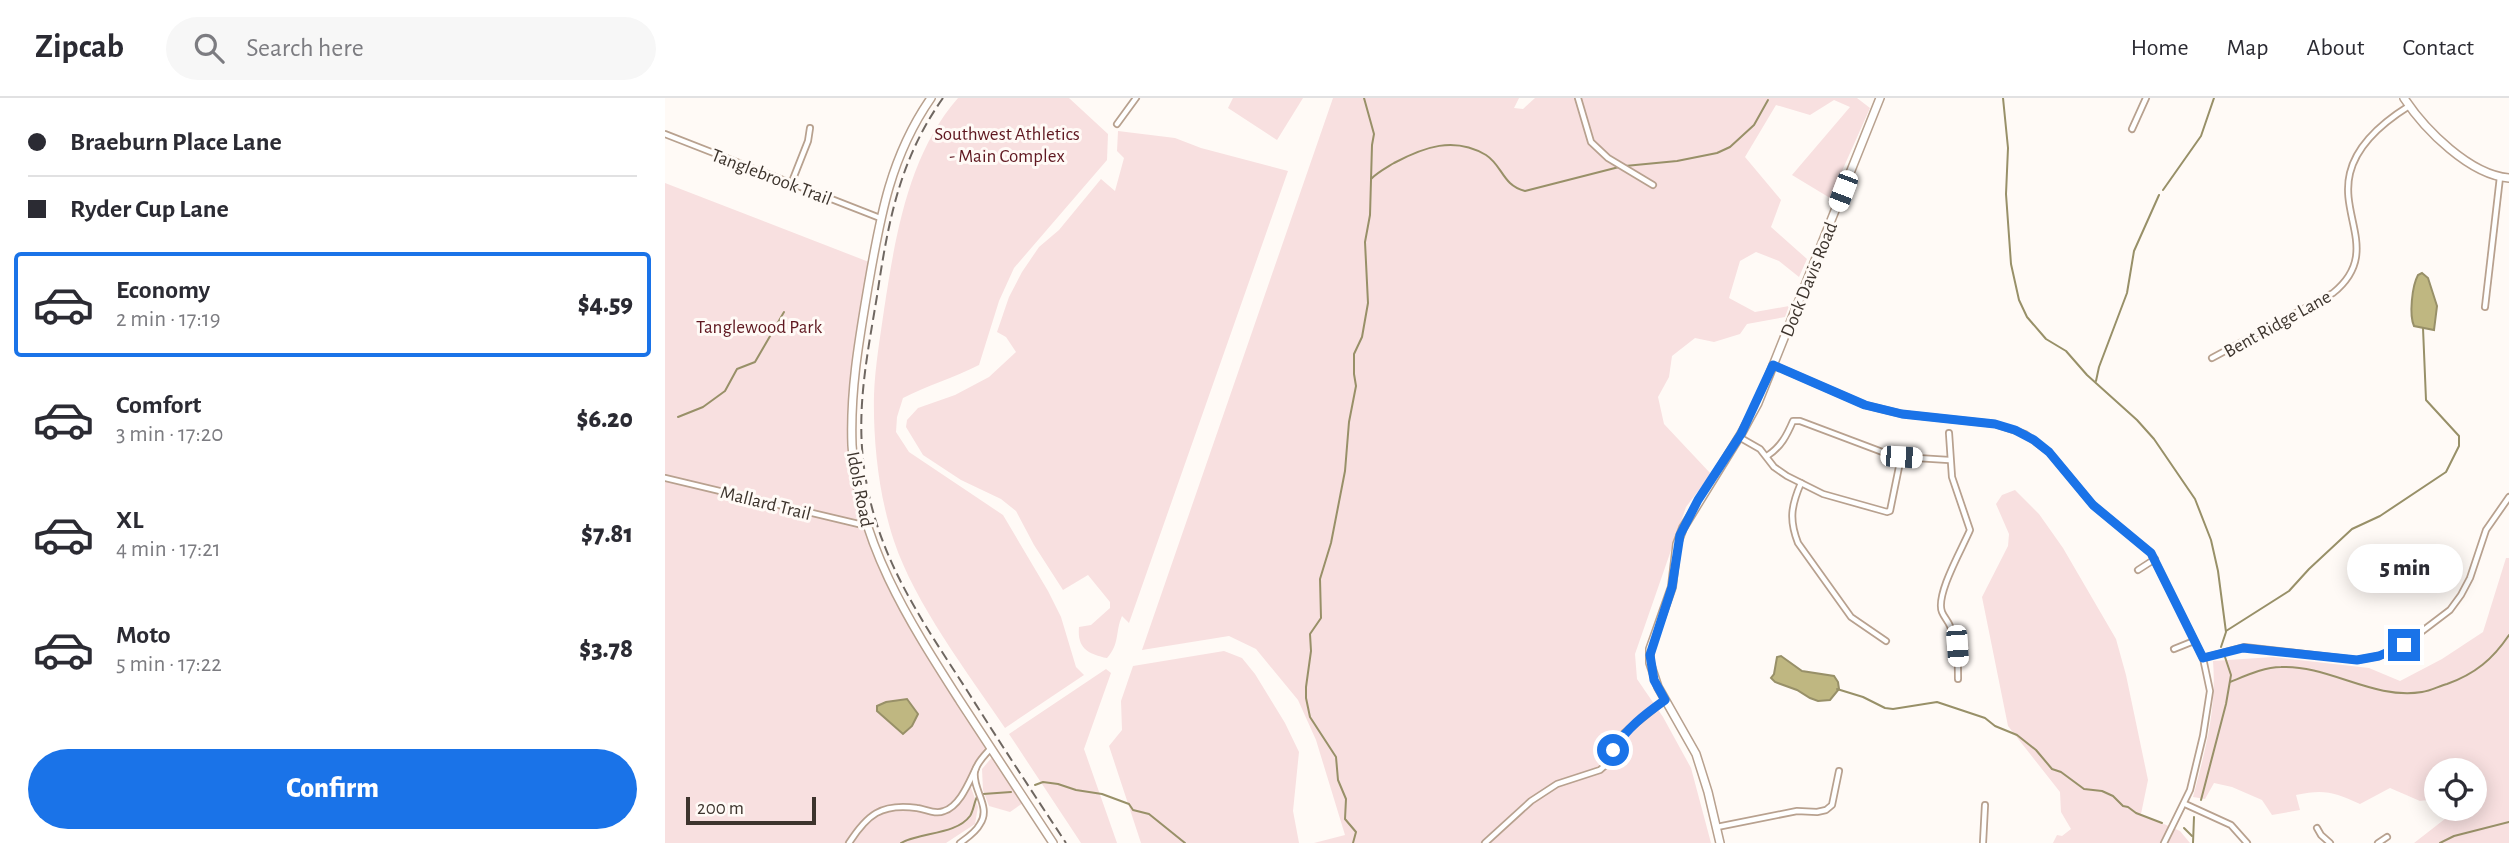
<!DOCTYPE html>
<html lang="en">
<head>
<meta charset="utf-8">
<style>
  body { margin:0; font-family:"Alegreya Sans",sans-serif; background:#f7f7f7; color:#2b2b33; height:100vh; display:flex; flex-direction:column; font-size:26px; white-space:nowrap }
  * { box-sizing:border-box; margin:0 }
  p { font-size:23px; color:#7c7c81 }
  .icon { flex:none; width:38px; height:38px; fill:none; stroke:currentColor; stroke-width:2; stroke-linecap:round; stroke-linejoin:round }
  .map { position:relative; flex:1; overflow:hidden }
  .drawer { display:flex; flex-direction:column; background:#fff; width:665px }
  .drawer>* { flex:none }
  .guide { display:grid; align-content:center; height:154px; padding:0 28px; background:#fff }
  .tools { position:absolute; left:1759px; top:660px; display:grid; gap:14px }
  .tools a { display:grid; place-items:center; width:63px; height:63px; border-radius:50%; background:#fff; box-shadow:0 4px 18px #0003; font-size:35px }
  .scale { position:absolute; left:21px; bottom:18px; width:130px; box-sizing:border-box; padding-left:7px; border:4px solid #3d342d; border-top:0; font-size:19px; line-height:24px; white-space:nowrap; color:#3d342d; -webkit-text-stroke:5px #fffaf6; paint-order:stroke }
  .end { position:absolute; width:32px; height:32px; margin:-16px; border:9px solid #1a73e8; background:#fff; box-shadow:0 0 0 4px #fff }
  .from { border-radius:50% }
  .bubble { position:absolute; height:49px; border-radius:24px; background:#fff; box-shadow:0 4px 18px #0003; font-size:23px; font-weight:800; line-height:49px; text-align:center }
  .car { position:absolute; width:21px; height:42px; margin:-21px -10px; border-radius:9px; box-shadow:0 0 5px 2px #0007; background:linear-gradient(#fff 24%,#345 0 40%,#fff 0 76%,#345 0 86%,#fff 0) }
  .guide b { display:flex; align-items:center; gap:24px; height:66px; font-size:26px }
  .guide b+b { border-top:2px solid #e1e1e2 }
  .guide i { width:18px; height:18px; background:#2b2b33 }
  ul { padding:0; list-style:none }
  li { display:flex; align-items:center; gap:21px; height:105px; margin:0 14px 10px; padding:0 14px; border:4px solid transparent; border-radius:7px }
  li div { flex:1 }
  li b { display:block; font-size:26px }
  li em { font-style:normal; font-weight:800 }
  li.current { border-color:#1a73e8 }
  li>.icon { width:63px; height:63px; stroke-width:1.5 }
  .action { display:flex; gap:14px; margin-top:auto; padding:14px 28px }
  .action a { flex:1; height:80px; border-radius:42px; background:#1a73e8; color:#fff; font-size:28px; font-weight:800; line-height:80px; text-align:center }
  header { display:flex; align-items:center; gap:42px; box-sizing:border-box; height:98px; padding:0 35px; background:#fff; border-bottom:2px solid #e1e1e2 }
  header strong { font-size:33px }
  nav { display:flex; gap:38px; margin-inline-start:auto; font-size:24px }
  .search { width:490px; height:63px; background:#f7f7f7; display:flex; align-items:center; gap:18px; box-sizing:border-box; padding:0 24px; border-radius:38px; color:#7c7c81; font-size:26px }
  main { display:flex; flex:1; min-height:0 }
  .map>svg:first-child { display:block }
  .green { fill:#f8e0e0; fill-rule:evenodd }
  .water { fill:#bfb781; stroke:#989068; stroke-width:2 }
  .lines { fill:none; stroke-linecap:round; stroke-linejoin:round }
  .stream { stroke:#989068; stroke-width:2 }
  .street-casing { stroke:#b8a18f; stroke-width:8 }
  .secondary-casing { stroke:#b8a18f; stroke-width:10 }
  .street { stroke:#fff; stroke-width:4.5 }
  .secondary { stroke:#fff; stroke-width:7 }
  .rail { stroke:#6f6761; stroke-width:2; stroke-dasharray:10 5; stroke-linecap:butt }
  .route { stroke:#1a73e8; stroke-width:9 }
  .labels { text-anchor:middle; stroke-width:6; stroke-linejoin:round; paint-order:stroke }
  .park-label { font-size:19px; fill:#5f1820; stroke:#fffaf6 }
  .street-label { font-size:19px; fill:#3d342d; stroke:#fffaf6 }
</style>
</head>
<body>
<header>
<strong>Zipcab</strong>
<div class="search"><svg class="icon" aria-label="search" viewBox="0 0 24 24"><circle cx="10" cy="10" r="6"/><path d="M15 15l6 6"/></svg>Search here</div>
<nav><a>Home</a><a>Map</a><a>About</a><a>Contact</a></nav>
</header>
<main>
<section class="drawer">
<div class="guide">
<b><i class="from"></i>Braeburn Place Lane</b>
<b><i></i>Ryder Cup Lane</b>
</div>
<ul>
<li class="current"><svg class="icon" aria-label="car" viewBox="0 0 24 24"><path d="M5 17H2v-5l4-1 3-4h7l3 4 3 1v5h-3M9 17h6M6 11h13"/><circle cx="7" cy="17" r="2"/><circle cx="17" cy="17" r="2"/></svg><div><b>Economy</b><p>2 min · 17:19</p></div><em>$4.59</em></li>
<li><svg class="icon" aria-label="car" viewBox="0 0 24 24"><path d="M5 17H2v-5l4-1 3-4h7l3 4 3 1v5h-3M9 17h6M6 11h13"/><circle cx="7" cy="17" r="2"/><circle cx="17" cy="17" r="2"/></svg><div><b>Comfort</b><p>3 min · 17:20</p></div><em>$6.20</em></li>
<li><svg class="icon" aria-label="car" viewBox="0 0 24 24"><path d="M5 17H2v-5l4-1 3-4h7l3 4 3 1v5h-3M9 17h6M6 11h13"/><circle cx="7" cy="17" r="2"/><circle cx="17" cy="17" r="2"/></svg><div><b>XL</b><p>4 min · 17:21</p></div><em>$7.81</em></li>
<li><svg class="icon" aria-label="car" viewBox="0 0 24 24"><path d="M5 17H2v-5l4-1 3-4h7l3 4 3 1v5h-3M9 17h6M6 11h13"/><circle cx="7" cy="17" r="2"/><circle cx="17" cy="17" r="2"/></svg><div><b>Moto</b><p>5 min · 17:22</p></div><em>$3.78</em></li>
</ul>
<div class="action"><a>Confirm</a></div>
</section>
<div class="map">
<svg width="1844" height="745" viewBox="0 0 1844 745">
  <rect width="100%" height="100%" fill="#fffaf6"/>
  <!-- green -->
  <g class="green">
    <path d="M293,0H404L443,36L442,62L349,170L334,203L314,267C289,280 263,287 238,300L232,319L231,334L244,354L338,417L383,493L396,519L411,569L419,577L340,630C303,575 250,506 229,443C214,398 208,345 209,297C210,269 215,240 219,212C230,140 243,57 293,0Z"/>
    <path d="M568,0H638L612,42L563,10Z"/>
    <path d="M668,0H854L849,10L858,11L870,0H1192L1205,10L1165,100L1127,77L1185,9L1169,2L1145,17L1111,7L1080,59L1116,102L1106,129L1142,161L1134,179L1114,163L1091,154L1075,163L1064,200L1090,214L1124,208L1120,219L1082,226L1075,236L1049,244L1030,240L1007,258L1004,279L993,299L999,326L1046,376L1021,409L970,556L972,581L998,619L1026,670L1046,745H649L680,737L651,642L633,602L591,551L564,538L477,552Z"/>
    <path d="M453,33L510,40L536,50L623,73L464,525L457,518C450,534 455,546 442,560C423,556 412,550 414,529L426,527L445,510V504L423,477L398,492L369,447L351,413L336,401L296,382L258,357L241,329L242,322L253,310L290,297L324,279L351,254L341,239L332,234L344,199L357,174L374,149L394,132L436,81L450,93L459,60L452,53Z"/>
    <path d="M0,85L204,164C195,222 180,279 184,338C185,363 192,388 195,413L194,419L224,492L301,615L298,617L323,650L314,660L303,681L313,709L310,726L281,745H0ZM221,604H227L253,616L247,628H229L223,622Z"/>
    <path d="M1350,392L1374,416L1398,450L1451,541L1461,577L1483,682L1476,716L1515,733L1525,745H1388L1392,737L1397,738L1406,731L1396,714L1395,694L1343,628L1317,499L1343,448L1344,436L1331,406L1337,397Z"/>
    <path d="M1841,460H1844V745H1749L1785,717L1781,711L1810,710V672H1771V701L1755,703L1725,690L1695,706C1669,694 1659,691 1631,697L1635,712L1607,717L1597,702L1567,689L1549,685L1540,701L1528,699C1540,654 1552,610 1548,563L1608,559L1704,570L1735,583L1777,561L1818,534Z"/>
    <path d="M559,553L577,560L590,576L620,625L634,654L628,713L634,745H476L444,648L457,632L456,603L468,568Z"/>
    <path d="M441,571L446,575L419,651L452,745H416L344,636Z"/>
    <path d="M328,658L358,705L345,714L324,708L318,692L317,671Z"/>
  </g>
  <!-- water -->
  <g class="water">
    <path d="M1757,175L1763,180L1772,208L1769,232L1749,228C1744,217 1747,188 1753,177Z"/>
    <path d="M1116,558L1137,573L1169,578L1173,584L1174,591L1165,602L1153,603L1145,600L1132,592L1110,584L1106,580L1109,576L1112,559Z"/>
    <path d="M242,601L253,616L247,628L238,636L212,613V608L221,604Z"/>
  </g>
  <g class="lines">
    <!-- stream -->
    <g class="stream">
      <path d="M1338,0L1343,50L1341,96L1346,166L1354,202L1362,219L1381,241L1401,253L1422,277L1472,322L1489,341L1530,401L1546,442L1553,473L1561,534L1556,549"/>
      <path d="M960,68L1012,63L1052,55L1065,49L1089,27L1103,2"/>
      <path d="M706,81C713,74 721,70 729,65C759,49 789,38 821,57C838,68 837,87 860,93L954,69"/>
      <path d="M1498,92L1536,38L1549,0"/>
      <path d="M1431,283L1434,269L1462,195L1469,153L1494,97"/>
      <path d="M13,319L38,309L60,293L72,271L90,264L119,214"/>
      <path d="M1561,533L1624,493L1644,471L1687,431L1715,418L1781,374L1794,348V338L1761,302L1758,230"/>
      <path d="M1565,584C1580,578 1599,569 1616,569C1664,567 1708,602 1757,594C1766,593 1774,588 1782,586C1810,576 1828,561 1844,537"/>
      <path d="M1172,591L1198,599L1220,610L1228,611L1272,604L1320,620L1330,628L1352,637L1371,652L1387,671L1396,674L1419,691L1437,693L1448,698L1458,708L1463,709L1471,715L1497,725"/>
      <path d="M370,687L378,684L393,686L411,692L437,696L464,706L468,712L484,716L520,745"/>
      <path d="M318,696L346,694"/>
      <path d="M1536,702L1561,606L1566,577L1560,559"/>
      <path d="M1519,730L1527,738"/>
      <path d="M236,745C255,734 291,737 305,718C309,712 309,703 313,697"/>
      <path d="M688,745L691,734L680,721L681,701L673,682L671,659L645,619L641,600V589L646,553L645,536L656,520L655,481L666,445L680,373L684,324L691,288L689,276V256L697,239L703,205L700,144L705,117L707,47L709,36L699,0"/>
      <path d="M1528,745L1529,719"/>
      <path d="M1775,745L1789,738L1844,724"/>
    </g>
    <defs>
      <g id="street">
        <path d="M913,0L926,44L943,60L988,87"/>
        <path d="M452,26L471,0"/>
        <path d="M1467,31L1481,0"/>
        <path d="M0,36L215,120"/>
        <path d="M126,86L143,43L145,30"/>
        <path d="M1820,209L1835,79"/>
        <path d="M1547,260L1668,195C1716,156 1674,119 1685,75C1692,46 1720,23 1744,8"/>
        <path d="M1108,267L1200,307L1237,316L1330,326L1360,336L1384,354L1428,407L1486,455L1538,560L1545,593L1538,638L1525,692L1499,745"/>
        <path d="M1284,335L1287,379L1305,432C1298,449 1270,497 1277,514C1279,519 1283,523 1285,528C1293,546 1293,562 1293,581"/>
        <path d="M1074,339L1095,351L1109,369L1122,378L1158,396L1222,414L1225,413L1236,359"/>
        <path d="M1102,358C1116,349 1122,337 1128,323H1135L1220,355L1236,359L1284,362"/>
        <path d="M0,380L202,428"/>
        <path d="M1136,385C1126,408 1124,422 1133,445L1186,519L1221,543"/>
        <path d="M1473,472L1490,461"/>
        <path d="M1509,551L1529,543"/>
        <path d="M1538,560L1579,549L1692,562L1714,558L1739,547L1785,512L1796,497L1805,480L1821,432L1844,399"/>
        <path d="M1520,706L1566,727L1582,745"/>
        <path d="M1052,729L1132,713L1152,714L1161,712L1167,707L1174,673"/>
        <path d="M1652,730L1656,737L1665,745"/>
        <path d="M184,745C202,717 216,705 252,710C261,711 270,717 279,713C295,708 304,684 311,670"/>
        <path d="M295,745C302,740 311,734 315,726C327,709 306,690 310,673C312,664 320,657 326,650"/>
        <path d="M820,745L866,703L892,686L935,672L944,664L959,635L1000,602"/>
        <path d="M1318,745L1320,707"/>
        <path d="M1713,745L1722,739"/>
      </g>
      <g id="secondary">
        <path d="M266,0C225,59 215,120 203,189C194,242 185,293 187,347C192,443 245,525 295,603C326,650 357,697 388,745"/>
        <path d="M1739,0C1760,32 1805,77 1844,80"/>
        <path d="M1055,745L1043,694L1031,656L993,589L985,565V551L1007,489L1012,446L1018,430L1076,336L1093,305L1215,0"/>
      </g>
    </defs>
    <!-- street casing -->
    <use href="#street" class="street-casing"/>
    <!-- secondary casing -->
    <use href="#secondary" class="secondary-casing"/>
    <!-- street -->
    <use href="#street" class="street"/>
    <!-- secondary -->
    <use href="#secondary" class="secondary"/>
    <!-- rail -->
    <path class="rail" d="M278,0C234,62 223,125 212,198C203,253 192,305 198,361C208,454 254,518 303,594C335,645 368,695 401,745"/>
  </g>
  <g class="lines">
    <!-- route -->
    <path class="route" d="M948,652C962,630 979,617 1000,602L989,582L985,557L1007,489L1015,437L1033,402L1076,336L1108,267L1200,307L1237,316L1330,326L1350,332L1369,342L1384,354L1428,407L1486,455L1538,560L1578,550L1692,562L1714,558L1739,547"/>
  </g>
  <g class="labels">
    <!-- park labels -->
    <g class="park-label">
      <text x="342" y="42">Southwest Athletics<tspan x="342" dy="22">- Main Complex</tspan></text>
      <text x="94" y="235">Tanglewood Park</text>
    </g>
    <!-- street labels -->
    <g class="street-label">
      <text transform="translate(107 78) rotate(21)" y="7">Tanglebrook Trail</text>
      <text transform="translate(1143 181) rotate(-68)" y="7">Dock Davis Road</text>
      <text transform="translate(1612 225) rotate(-29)" y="7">Bent Ridge Lane</text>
      <text transform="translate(196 391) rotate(79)" y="7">Idols Road</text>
      <text transform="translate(101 404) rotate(14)" y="7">Mallard Trail</text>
    </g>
  </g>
</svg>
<div class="tools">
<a><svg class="icon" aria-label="locate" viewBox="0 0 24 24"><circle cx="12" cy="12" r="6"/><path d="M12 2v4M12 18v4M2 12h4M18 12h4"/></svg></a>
</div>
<div class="scale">200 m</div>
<i class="end from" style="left:948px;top:652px"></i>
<i class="end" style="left:1739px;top:547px"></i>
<div class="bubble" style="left:1682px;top:446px;width:116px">5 min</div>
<i class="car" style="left:1178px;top:93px;rotate:201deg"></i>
<i class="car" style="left:1236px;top:359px;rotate:94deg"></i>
<i class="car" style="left:1292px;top:548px;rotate:176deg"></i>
</div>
</main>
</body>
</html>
